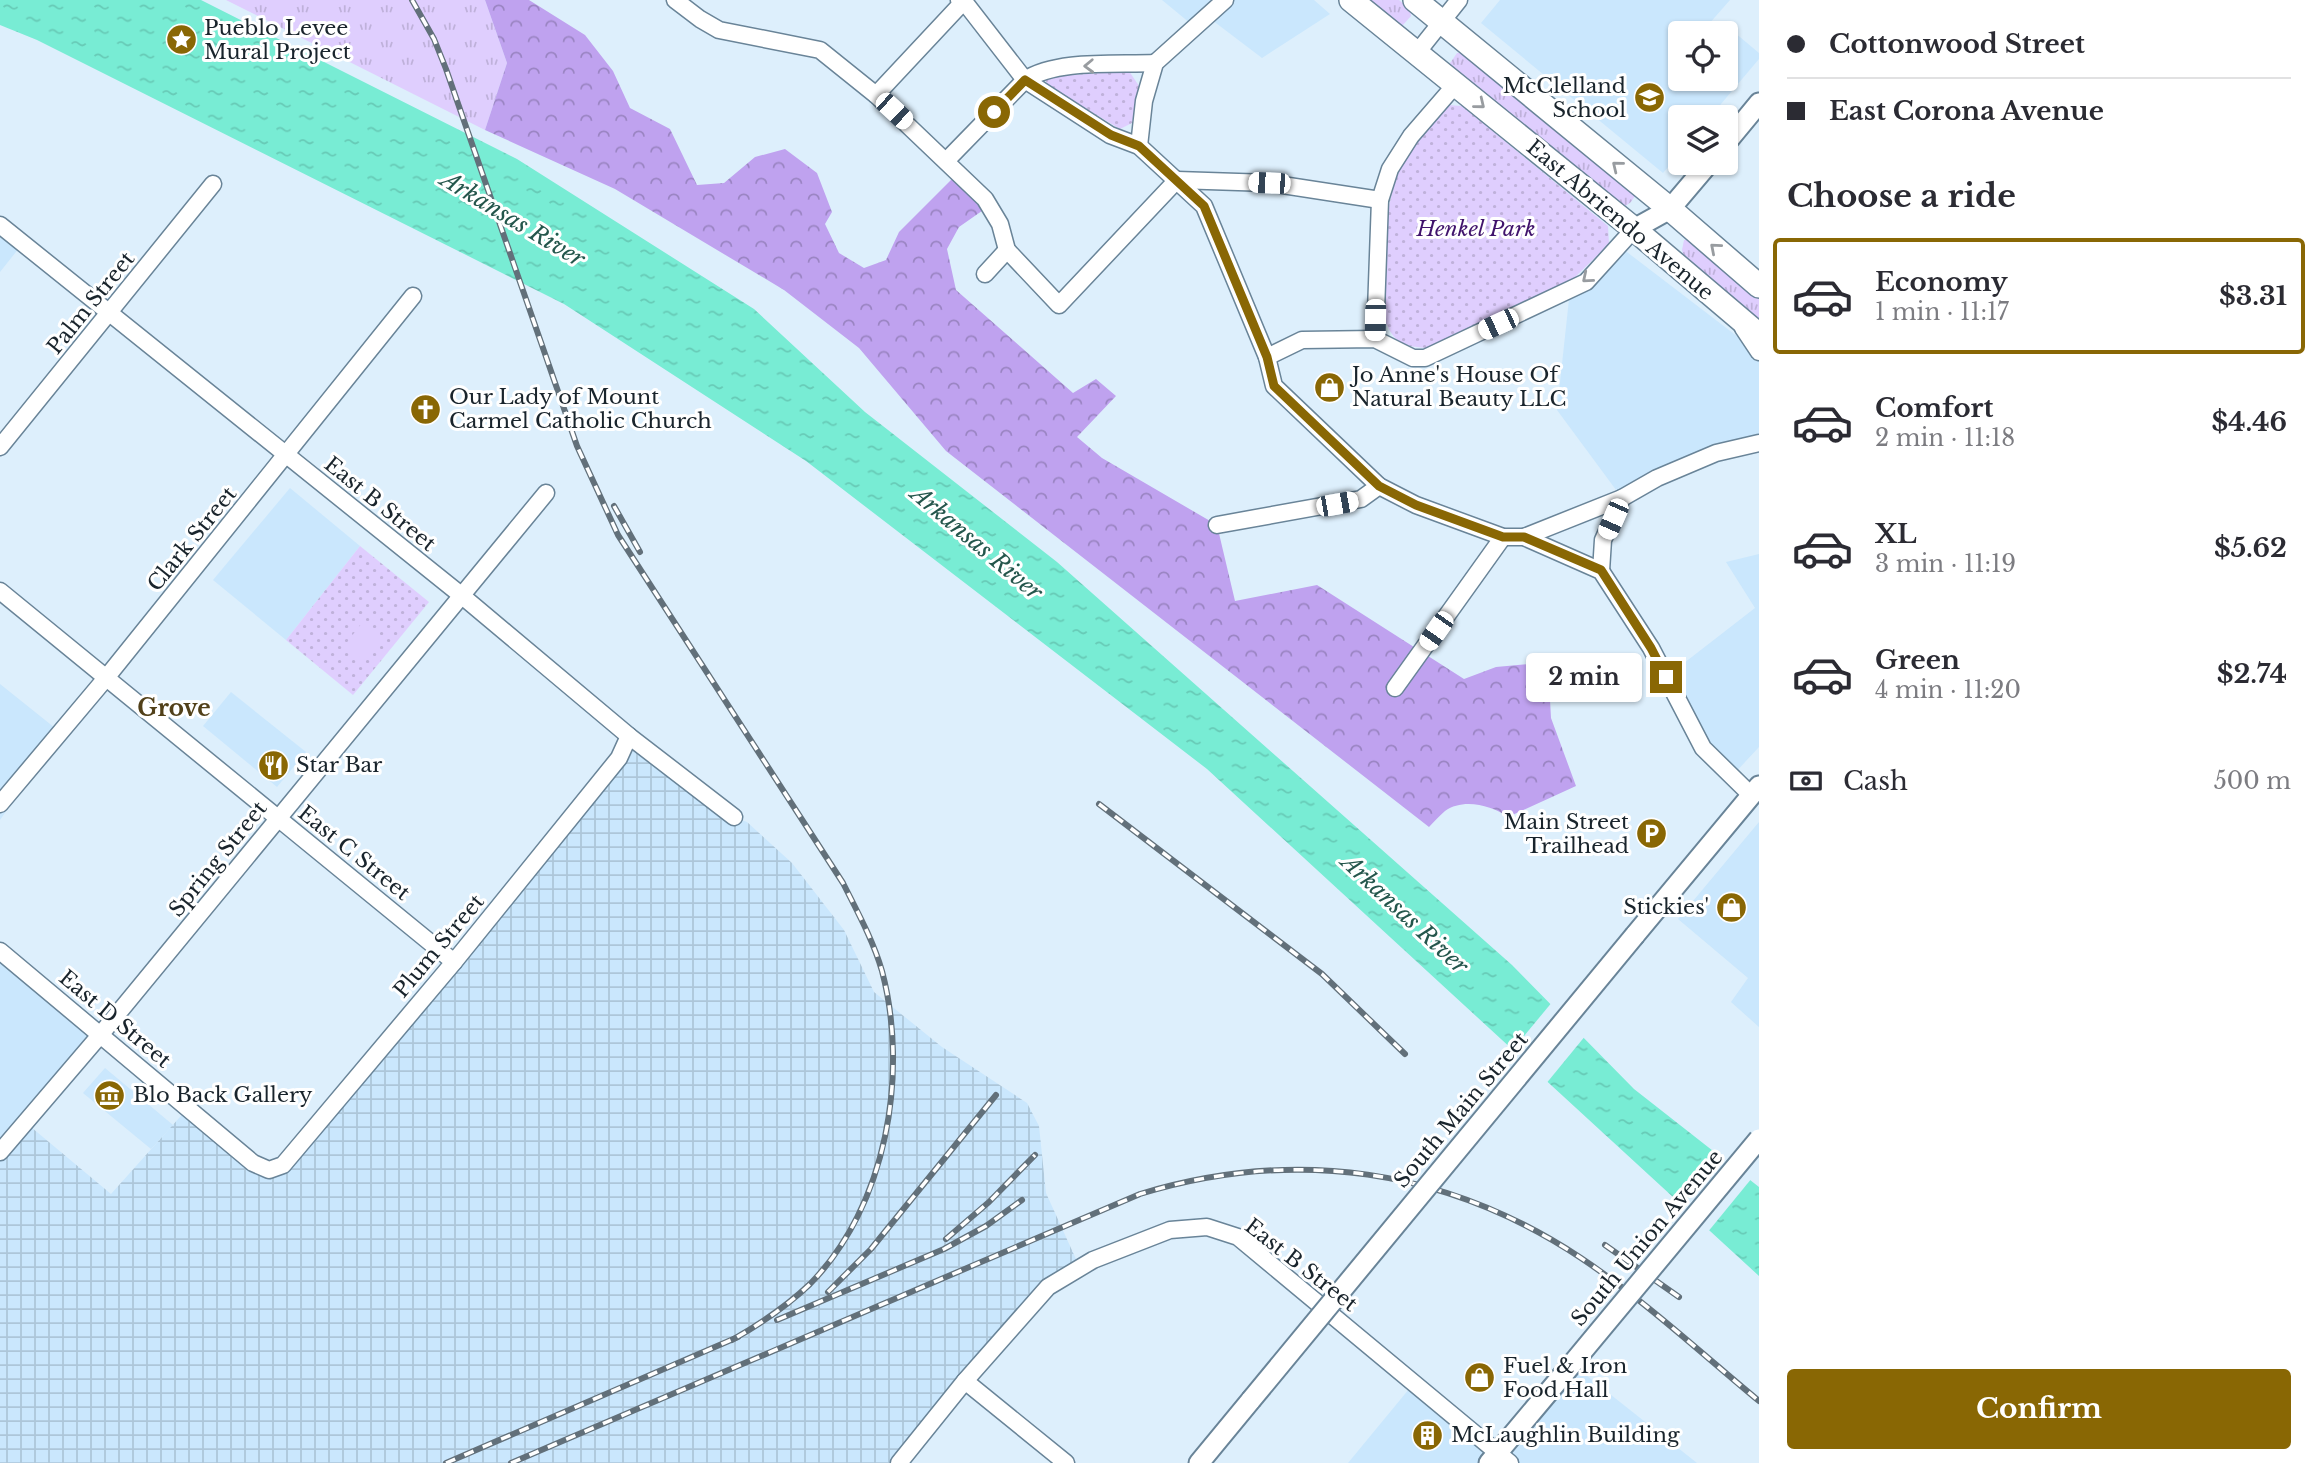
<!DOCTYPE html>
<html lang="en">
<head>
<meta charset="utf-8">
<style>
  body { margin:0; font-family:"Libre Baskerville",serif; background:#f2f2f3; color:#2b2b33; height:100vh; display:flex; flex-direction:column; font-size:26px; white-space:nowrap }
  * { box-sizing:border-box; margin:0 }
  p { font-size:23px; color:#7c7c81 }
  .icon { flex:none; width:38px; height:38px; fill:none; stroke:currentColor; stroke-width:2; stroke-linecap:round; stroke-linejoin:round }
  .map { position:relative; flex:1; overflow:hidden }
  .sheet { display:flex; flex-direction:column; background:#fff; width:560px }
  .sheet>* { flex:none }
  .top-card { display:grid; align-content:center; height:154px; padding:0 28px; background:#fff }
  .controls { position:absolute; left:1668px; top:21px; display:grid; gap:14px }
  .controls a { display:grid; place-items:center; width:70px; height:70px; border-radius:7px; background:#fff; box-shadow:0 2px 5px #0004; font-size:35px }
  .end { position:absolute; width:32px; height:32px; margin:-16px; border:9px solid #896704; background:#fff; box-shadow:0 0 0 4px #fff }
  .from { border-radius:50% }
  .bubble { position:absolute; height:49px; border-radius:7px; background:#fff; box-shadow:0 2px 5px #0004; font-size:23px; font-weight:700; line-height:49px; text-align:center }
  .car { position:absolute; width:21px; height:42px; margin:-21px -10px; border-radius:9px; box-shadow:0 0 5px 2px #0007; background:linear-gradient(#fff 24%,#345 0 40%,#fff 0 76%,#345 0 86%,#fff 0) }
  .top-card b { display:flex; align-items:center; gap:24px; height:66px; font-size:26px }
  .top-card b+b { border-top:2px solid #e1e1e2 }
  .top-card i { width:18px; height:18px; background:#2b2b33 }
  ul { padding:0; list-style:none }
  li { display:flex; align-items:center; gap:21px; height:116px; margin:0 14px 10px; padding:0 14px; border:4px solid transparent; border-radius:7px }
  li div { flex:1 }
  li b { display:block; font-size:26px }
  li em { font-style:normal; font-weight:700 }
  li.on { border-color:#896704 }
  li>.icon { width:63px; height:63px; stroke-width:1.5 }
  h2 { padding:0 28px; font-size:32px; line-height:84px }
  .pay { display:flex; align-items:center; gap:18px; height:77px; padding:0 28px; font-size:26px }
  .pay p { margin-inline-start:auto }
  .cta { display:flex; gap:14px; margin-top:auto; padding:14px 28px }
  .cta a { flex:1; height:80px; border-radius:7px; background:#896704; color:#fff; font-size:28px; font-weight:700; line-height:80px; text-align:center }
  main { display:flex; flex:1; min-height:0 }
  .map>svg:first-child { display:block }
  .built { fill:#cae7fd }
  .industrial { fill:url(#industrial-grid) }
  .grass { fill:url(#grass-tufts) }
  .forest { fill:url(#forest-crowns) }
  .park { fill:url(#park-dots) }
  .garden { fill:#dfcefe }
  .water { fill:url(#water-ripples) }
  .pier { fill:#ddeffc }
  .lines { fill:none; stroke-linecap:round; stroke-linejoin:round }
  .minor-casing { stroke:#698498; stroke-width:19 }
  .tertiary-casing { stroke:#698498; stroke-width:23 }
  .secondary-casing { stroke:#698498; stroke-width:26 }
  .minor { stroke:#fff; stroke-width:16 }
  .tertiary { stroke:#fff; stroke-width:19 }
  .secondary { stroke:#fff; stroke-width:23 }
  .rail-casing { stroke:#62707a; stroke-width:6 }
  .rail { stroke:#fff; stroke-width:3.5; stroke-dasharray:10; stroke-linecap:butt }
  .tertiary-bridge-casing { stroke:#698498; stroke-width:23; stroke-linecap:butt }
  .tertiary-bridge { stroke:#fff; stroke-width:19 }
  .oneway { stroke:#989ca0 }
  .route { stroke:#896704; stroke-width:9 }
  .labels { text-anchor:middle; stroke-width:6; stroke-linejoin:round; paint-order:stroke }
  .poi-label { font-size:21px; fill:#19242c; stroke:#fff; text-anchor:start }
  .street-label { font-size:21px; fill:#19242c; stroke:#fff }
  .park-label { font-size:21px; font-style:italic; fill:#40136c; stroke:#fff }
  .water-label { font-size:23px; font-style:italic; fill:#24564c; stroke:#fff }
  .neighbourhood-label { font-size:23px; font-weight:bold; fill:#514019; stroke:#fff }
</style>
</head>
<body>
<main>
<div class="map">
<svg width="1759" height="1463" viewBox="0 0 1759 1463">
  <defs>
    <pattern id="industrial-grid" width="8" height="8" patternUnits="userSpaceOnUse" patternTransform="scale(1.75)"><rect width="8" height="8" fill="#cae7fd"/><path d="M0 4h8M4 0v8" fill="none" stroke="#adc6d9"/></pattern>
    <pattern id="grass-tufts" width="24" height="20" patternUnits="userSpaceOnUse" patternTransform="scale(1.75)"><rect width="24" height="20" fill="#dfcefe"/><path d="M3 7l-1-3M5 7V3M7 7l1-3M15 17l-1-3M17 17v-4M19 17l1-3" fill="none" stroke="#bfb1da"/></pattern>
    <pattern id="forest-crowns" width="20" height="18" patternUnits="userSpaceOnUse" patternTransform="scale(1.75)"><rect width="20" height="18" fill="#bfa2ef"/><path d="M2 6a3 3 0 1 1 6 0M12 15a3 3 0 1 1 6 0" fill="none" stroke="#9a84c2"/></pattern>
    <pattern id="park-dots" width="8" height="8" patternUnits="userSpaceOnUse" patternTransform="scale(1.75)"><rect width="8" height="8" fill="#dfcefe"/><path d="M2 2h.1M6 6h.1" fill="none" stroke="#bfb1da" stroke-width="1.8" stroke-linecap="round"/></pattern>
    <pattern id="water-ripples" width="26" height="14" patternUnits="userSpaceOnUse" patternTransform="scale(1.75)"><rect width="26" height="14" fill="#78ecd4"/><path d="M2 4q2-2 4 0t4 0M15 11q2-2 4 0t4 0" fill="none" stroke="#67cab6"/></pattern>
  </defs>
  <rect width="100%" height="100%" fill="#ddeffc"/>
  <!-- built -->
  <g class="built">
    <path d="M1162,0H1314L1330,14L1262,58L1208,17L1196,28Z"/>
    <path d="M1500,0H1730L1701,33H1680V79H1726V33H1723L1728,27L1759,53V59L1710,117H1680V153L1663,173L1481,23Z"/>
    <path d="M0,225L23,243L0,272Z"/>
    <path d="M1619,246L1759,353V443L1622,498L1557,410L1570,290Z"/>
    <path d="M290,488L360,546L286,640L213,580Z"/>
    <path d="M1759,554V747L1732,776L1703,748L1666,677L1755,608L1726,562Z"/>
    <path d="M0,684L60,732L0,820Z"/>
    <path d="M231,692L306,752L277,787L203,726Z"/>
    <path d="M1759,822V1027L1731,1002L1748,978L1678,919Z"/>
    <path d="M0,951L101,1034L0,1152Z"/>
    <path d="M105,1068L173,1125L151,1149L83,1093Z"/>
    <path d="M1572,1364L1697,1463H1348L1414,1383L1498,1453Z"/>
  </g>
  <!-- industrial -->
  <path class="industrial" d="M629,736L734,817L747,822L792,863L844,930L874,992L942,1047L1027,1103L1039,1126L1046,1193L1080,1268L1047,1287L899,1463H0V1152L25,1122L111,1194L188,1108L253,1163L283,1165Z"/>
  <!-- grass -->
  <g class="grass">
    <path d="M226,0H485L507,63L485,130Z"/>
    <path d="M1366,0H1399L1410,9L1411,16L1403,25L1399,26Z"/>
    <path d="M1457,53H1464L1633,193L1635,196L1631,202L1624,207L1448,66Z"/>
    <path d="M1684,240H1690L1759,296V323L1685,260L1682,250Z"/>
  </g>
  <!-- forest -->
  <path class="forest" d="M485,0H529L585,35L613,71L630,108L670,129L697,185L724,183L755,157L785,149L817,173L832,212L825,224L839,253L864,268L886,260L899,232L958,173L989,206L959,227L947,249L956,290L1073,393L1096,379L1116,396L1077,437L1102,458L1217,525L1235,601L1317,585L1464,679L1496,667L1529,664L1549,682L1551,718L1576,786L1508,817C1491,805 1463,798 1445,811C1439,816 1434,822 1429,827L946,451L859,348L784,290L615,189L485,130L507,63Z"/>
  <!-- park -->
  <g class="park">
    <path d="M1129,71L1139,86L1132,123L1120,129L1048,86L1044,77Z"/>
    <path d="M1447,105L1462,106L1608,226L1609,244L1570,282L1426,348C1400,346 1392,341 1383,315C1385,272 1382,217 1397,176C1408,149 1429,127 1447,105Z"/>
    <path d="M360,546L429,602L353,695L286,640Z"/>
  </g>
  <!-- garden -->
  <path class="garden" d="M361,624L381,640L364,660L345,645Z"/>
  <!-- water -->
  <path class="water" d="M0,0H201L517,159L754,309L865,412L1057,562L1512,965L1634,1089L1759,1187V1276L1207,769L806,461L564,304L37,40L0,25Z"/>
  <!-- pier -->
  <g class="pier">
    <path d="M1553,1001L1586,1035L1545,1085L1510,1053Z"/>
    <path d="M1723,1155L1752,1178L1707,1233L1680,1208Z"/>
  </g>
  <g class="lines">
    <defs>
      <g id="minor">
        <path d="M675,0L700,19L719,30L820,50L876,95L985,199L1000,224L1007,250L1059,305L1177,180L1269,183L1380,200"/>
        <path d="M963,0L1025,80L1110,135L1139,146L1204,206L1267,357L1274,386L1379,486L1416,505L1503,537H1524L1601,571L1651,648L1703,748L1751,795"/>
        <path d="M1416,54L1459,0"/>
        <path d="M876,95L963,2L959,0"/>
        <path d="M1139,146L1144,101L1155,63L1225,0"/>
        <path d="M946,161L1025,80C1057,59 1117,65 1155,63"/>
        <path d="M0,225L461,595L629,736L734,817"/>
        <path d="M985,274L1007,250"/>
        <path d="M1743,328L1759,352"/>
        <path d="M1375,339L1380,200L1390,169L1411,136L1456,84"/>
        <path d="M1267,357L1302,340L1375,339L1413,358H1425L1586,282L1634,229"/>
        <path d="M0,447L213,184"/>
        <path d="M1217,525L1361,499L1379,486"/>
        <path d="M1524,537L1622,498"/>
        <path d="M1601,571L1603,540L1622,498L1657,478L1716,453L1759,443"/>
        <path d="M0,591L454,962"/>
        <path d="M1395,688L1503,537"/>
        <path d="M0,804L106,678L413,296"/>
        <path d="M0,951L253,1163L269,1170L283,1165L454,962L619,758L629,736"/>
        <path d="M0,1152L101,1034L546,493"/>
        <path d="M965,1381L1066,1463"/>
        <path d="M899,1463L965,1381L1048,1287L1093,1260L1170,1230L1207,1227L1238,1237L1510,1463"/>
      </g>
      <g id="tertiary">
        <path d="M1726,143L1759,103"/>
        <path d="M1634,229L1670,209L1709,163"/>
        <path d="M1635,935L1759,786"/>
        <path d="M1199,1463L1251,1400"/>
        <path d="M1489,1463L1572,1364"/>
      </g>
      <g id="secondary">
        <path d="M1351,0L1634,229L1759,335"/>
        <path d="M1415,0L1670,209L1759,286"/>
      </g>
    </defs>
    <!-- minor casing -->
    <use href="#minor" class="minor-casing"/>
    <!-- tertiary casing -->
    <use href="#tertiary" class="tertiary-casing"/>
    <!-- secondary casing -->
    <use href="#secondary" class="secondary-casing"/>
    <!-- minor -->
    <use href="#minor" class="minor"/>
    <!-- tertiary -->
    <use href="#tertiary" class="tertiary"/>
    <!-- secondary -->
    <use href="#secondary" class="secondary"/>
    <defs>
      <g id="rail">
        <path d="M412,0L434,39L446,69L577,446L618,535L843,883C857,911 873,940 882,971C909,1073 887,1206 810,1284C786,1307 760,1324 732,1340"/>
        <path d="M614,506L640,552"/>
        <path d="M1099,804L1322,974L1405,1054"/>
        <path d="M946,1239L989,1202L1035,1155"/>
        <path d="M1605,1245L1679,1297"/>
        <path d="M828,1292L871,1249L996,1095"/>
        <path d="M777,1320L944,1249L986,1226L1022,1200"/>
        <path d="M446,1463L738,1337"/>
        <path d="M511,1463L1140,1194C1295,1147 1445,1168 1581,1258C1644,1300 1701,1353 1759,1401"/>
      </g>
    </defs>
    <!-- rail casing -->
    <use href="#rail" class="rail-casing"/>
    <!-- rail -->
    <use href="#rail" class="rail"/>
    <defs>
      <g id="tertiary-bridge">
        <path d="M1572,1364L1759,1139"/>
        <path d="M1251,1400L1635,935"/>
      </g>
    </defs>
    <!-- tertiary-bridge casing -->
    <use href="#tertiary-bridge" class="tertiary-bridge-casing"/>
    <!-- tertiary-bridge -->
    <use href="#tertiary-bridge" class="tertiary-bridge"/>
  </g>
  <!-- one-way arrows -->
  <defs><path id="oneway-chevron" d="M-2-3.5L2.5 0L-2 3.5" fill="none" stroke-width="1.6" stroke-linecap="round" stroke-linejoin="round" transform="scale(1.75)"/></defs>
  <g class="oneway">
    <use href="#oneway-chevron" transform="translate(1089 66) rotate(178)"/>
    <use href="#oneway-chevron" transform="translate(1480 104) rotate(39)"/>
    <use href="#oneway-chevron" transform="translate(1617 166) rotate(-141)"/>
    <use href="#oneway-chevron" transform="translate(1715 248) rotate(-139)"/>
    <use href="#oneway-chevron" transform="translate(1587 278) rotate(140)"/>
  </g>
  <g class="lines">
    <!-- route -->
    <path class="route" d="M994,112L1025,80L1111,135L1139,146L1204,206L1267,357L1274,386L1379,486L1416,505L1503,537H1524L1601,570L1651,648L1666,677"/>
  </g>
  <!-- icons -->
  <defs>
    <symbol id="sight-disc" viewBox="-11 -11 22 22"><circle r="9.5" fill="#896704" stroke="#fff"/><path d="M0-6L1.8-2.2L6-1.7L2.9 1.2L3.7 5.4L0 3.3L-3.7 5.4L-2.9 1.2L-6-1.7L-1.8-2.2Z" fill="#fff"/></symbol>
    <symbol id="school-disc" viewBox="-11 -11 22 22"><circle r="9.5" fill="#896704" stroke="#fff"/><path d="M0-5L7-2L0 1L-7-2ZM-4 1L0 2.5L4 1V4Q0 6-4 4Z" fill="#fff"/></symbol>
    <symbol id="shop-disc" viewBox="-11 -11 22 22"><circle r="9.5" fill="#896704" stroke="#fff"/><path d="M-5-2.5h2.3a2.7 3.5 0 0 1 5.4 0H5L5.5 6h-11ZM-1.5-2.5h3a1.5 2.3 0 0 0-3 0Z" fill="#fff"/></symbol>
    <symbol id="church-disc" viewBox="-11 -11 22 22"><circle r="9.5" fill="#896704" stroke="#fff"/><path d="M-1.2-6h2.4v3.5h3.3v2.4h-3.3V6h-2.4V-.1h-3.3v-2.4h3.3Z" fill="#fff"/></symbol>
    <symbol id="restaurant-disc" viewBox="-11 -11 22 22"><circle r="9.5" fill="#896704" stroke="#fff"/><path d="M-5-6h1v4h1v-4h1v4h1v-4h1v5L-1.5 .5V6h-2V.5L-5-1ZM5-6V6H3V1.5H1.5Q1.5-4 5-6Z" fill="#fff"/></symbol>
    <symbol id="parking-disc" viewBox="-11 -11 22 22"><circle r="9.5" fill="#896704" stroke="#fff"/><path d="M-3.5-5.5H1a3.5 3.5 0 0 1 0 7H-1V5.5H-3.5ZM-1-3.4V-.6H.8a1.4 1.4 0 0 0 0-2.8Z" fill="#fff"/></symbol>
    <symbol id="museum-disc" viewBox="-11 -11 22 22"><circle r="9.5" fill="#896704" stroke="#fff"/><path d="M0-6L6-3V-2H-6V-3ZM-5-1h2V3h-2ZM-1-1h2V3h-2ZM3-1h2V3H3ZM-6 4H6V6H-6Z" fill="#fff"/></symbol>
    <symbol id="building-disc" viewBox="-11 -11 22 22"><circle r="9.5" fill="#896704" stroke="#fff"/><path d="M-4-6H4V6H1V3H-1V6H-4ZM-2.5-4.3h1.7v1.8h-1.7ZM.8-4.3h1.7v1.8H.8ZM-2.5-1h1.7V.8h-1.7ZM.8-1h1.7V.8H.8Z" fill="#fff"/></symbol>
  </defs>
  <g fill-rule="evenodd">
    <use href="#sight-disc" x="164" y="22" width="35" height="35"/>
    <use href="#school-disc" x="1632" y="80" width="35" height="35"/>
    <use href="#shop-disc" x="1312" y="370" width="35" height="35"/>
    <use href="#church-disc" x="408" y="392" width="35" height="35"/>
    <use href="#restaurant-disc" x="256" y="748" width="35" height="35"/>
    <use href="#parking-disc" x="1634" y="816" width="35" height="35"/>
    <use href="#shop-disc" x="1714" y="890" width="35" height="35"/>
    <use href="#museum-disc" x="92" y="1078" width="35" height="35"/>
    <use href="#shop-disc" x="1462" y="1360" width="35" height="35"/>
    <use href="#building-disc" x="1410" y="1418" width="35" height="35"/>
  </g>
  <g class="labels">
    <!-- poi labels -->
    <g class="poi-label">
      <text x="204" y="35">Pueblo Levee<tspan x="204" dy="24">Mural Project</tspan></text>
      <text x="1626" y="93" text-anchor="end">McClelland<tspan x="1626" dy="24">School</tspan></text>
      <text x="1352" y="382">Jo Anne's House Of<tspan x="1352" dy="24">Natural Beauty LLC</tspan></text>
      <text x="449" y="404">Our Lady of Mount<tspan x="449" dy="24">Carmel Catholic Church</tspan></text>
      <text x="296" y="772">Star Bar</text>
      <text x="1629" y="829" text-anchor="end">Main Street<tspan x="1629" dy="24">Trailhead</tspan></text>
      <text x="1709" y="914" text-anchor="end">Stickies'</text>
      <text x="133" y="1102">Blo Back Gallery</text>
      <text x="1503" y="1373">Fuel &amp; Iron<tspan x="1503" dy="24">Food Hall</tspan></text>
      <text x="1451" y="1442">McLaughlin Building</text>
    </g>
    <!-- street labels -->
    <g class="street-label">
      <text transform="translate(1620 220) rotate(40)" y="7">East Abriendo Avenue</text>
      <text transform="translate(91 303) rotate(-51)" y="7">Palm Street</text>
      <text transform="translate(380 504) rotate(39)" y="7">East B Street</text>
      <text transform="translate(192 539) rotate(-51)" y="7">Clark Street</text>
      <text transform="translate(354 853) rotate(39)" y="7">East C Street</text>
      <text transform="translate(218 859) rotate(-51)" y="7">Spring Street</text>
      <text transform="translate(439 946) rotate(-50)" y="7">Plum Street</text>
      <text transform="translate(115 1019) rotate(40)" y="7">East D Street</text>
      <text transform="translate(1461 1110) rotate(-50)" y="7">South Main Street</text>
      <text transform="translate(1647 1238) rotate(-50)" y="7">South Union Avenue</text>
      <text transform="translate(1301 1265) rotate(38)" y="7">East B Street</text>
    </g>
    <!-- park labels -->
    <g class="park-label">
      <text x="1476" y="236">Henkel Park</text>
    </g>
    <!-- water labels -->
    <g class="water-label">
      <text transform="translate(513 219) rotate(31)" y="8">Arkansas River</text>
      <text transform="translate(977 543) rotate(40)" y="8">Arkansas River</text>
      <text transform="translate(1405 914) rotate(43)" y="8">Arkansas River</text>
    </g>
    <!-- neighbourhood labels -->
    <g class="neighbourhood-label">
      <text x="174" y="716">Grove</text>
    </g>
  </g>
</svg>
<div class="controls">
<a><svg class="icon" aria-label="locate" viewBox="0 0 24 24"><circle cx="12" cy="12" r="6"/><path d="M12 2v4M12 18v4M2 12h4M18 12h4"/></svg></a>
<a><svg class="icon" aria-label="layers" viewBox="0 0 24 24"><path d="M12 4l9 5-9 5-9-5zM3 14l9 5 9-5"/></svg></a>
</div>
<i class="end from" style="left:994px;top:112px"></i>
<i class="end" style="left:1666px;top:677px"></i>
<div class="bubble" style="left:1526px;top:653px;width:116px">2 min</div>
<i class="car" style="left:894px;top:111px;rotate:133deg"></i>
<i class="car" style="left:1269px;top:183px;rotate:272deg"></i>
<i class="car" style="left:1375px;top:320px;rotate:181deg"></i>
<i class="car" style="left:1498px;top:324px;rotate:245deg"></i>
<i class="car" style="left:1337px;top:504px;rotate:80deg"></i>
<i class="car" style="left:1613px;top:519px;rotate:204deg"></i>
<i class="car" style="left:1436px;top:631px;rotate:215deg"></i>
</div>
<section class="sheet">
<div class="top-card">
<b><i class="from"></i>Cottonwood Street</b>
<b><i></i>East Corona Avenue</b>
</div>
<h2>Choose a ride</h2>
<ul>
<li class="on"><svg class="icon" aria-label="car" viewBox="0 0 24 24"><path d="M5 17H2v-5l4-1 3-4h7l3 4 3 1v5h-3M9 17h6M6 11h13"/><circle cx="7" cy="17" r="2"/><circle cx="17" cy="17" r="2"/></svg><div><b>Economy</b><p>1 min · 11:17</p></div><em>$3.31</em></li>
<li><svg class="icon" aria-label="car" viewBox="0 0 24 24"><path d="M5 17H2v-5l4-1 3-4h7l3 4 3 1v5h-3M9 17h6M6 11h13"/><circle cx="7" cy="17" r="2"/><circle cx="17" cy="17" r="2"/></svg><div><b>Comfort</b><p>2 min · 11:18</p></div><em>$4.46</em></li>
<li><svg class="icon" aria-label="car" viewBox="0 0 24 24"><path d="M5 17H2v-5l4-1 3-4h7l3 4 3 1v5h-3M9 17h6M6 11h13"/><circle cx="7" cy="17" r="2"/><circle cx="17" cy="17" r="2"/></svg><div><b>XL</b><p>3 min · 11:19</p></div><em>$5.62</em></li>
<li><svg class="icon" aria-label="car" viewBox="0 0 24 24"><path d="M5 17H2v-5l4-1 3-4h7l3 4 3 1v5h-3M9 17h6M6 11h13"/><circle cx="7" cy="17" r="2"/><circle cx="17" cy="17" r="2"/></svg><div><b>Green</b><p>4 min · 11:20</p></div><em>$2.74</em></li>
</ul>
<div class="pay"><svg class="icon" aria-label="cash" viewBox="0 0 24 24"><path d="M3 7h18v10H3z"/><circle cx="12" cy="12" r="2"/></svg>Cash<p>500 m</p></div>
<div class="cta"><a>Confirm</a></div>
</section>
</main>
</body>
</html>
